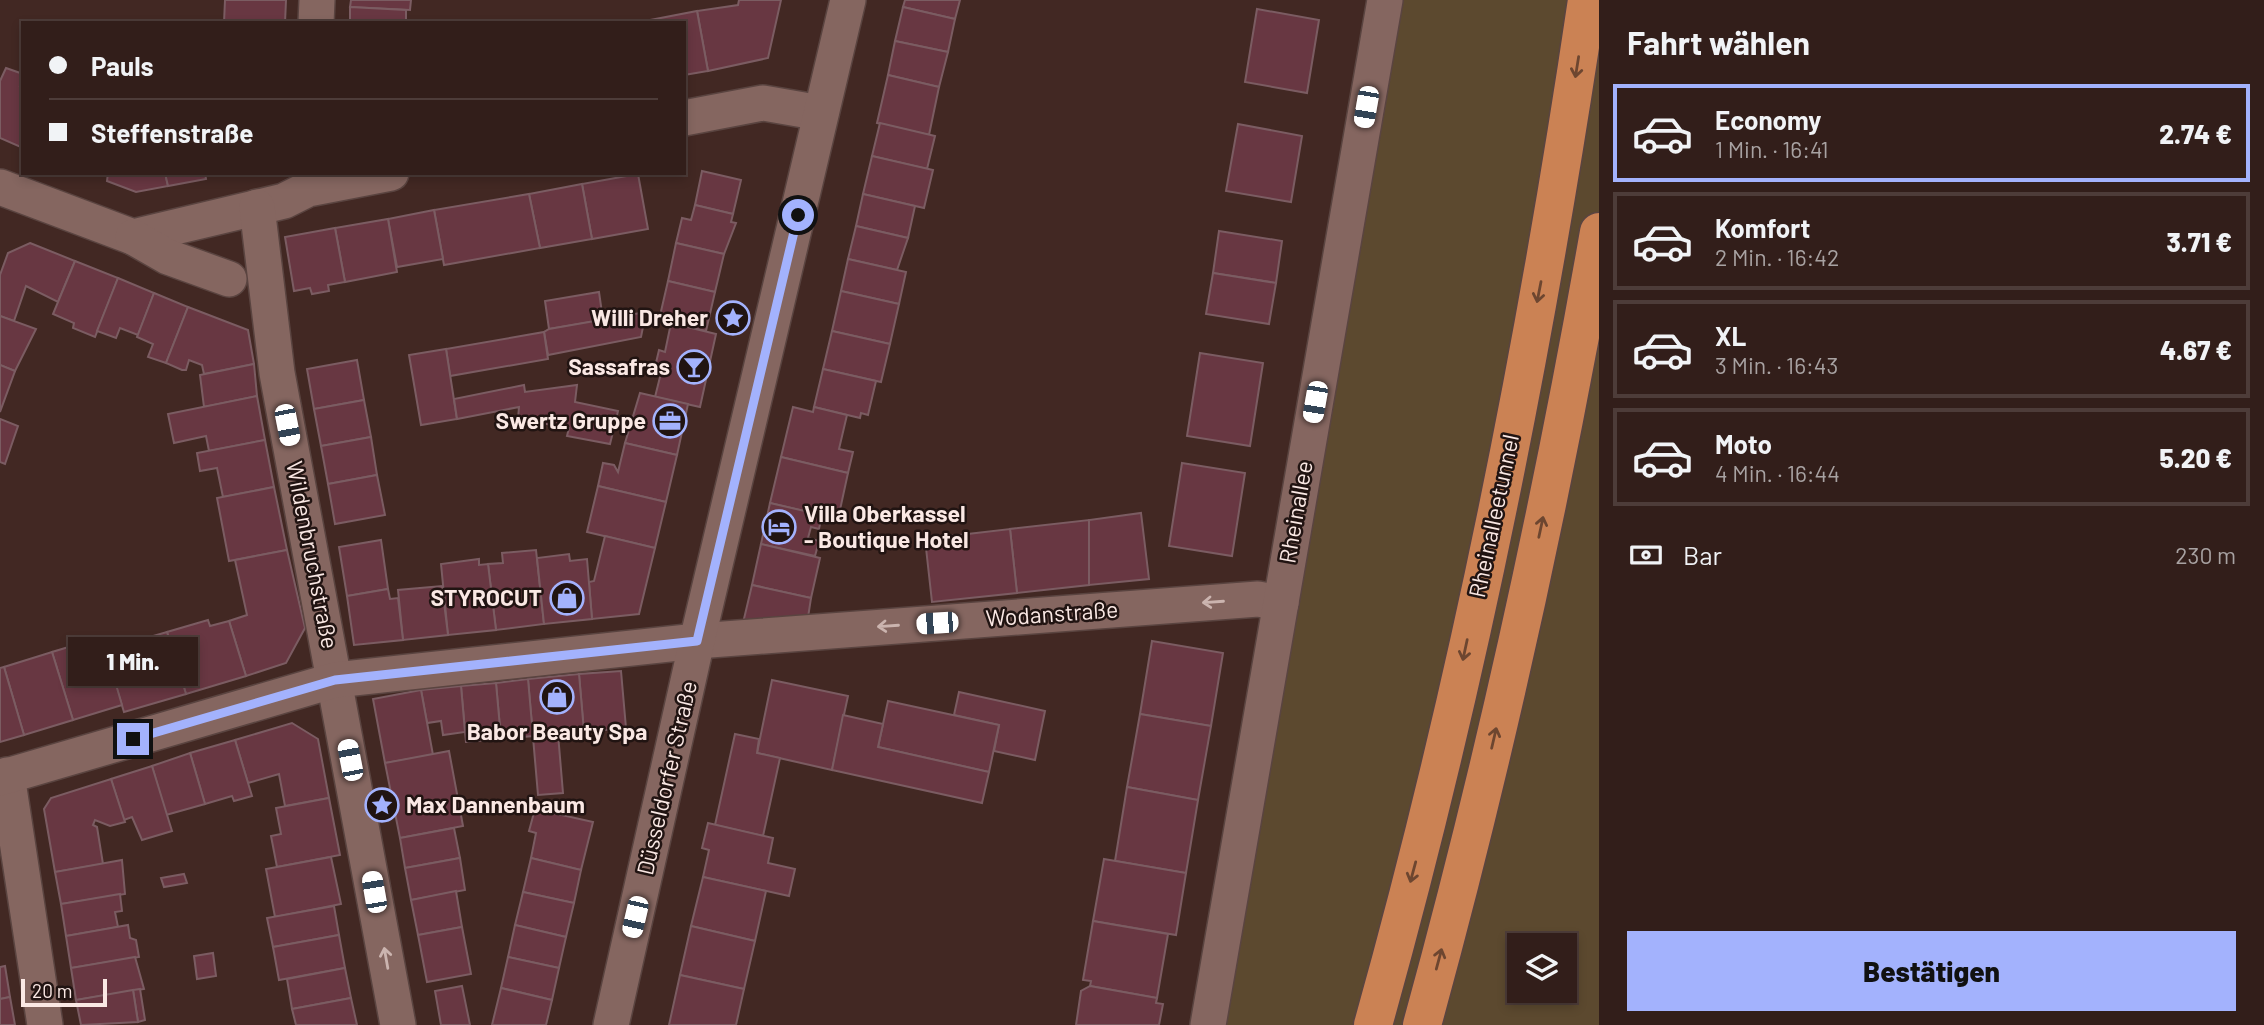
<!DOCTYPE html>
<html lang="de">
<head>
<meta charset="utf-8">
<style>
  body { margin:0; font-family:Barlow,sans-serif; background:#3d2b27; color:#f1f3f6; height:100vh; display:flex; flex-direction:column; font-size:26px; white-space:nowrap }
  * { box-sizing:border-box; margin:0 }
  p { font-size:23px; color:#a8a2a2 }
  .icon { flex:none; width:38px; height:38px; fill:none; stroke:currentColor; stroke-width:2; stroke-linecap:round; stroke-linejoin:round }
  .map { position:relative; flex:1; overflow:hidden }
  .side { display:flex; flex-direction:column; background:#321e1a; width:665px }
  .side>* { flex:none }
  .hud { position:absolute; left:21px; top:21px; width:665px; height:154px; border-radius:0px; box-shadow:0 4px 10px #0003,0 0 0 2px #4d3c39; display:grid; align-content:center; height:154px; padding:0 28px; background:#321e1a }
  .tools { position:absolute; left:1507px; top:933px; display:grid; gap:14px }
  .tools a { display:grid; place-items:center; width:70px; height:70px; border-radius:0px; background:#321e1a; box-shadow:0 4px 10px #0003,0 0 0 2px #4d3c39; font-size:35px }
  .scale { position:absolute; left:21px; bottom:18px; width:86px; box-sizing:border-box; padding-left:7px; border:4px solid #fae8e4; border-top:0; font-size:19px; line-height:24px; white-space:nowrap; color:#fae8e4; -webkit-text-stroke:5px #211412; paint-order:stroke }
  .end { position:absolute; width:32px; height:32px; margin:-16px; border:9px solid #a3b2fd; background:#111; box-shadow:0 0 0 4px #111 }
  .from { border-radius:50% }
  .bubble { position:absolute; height:49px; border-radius:0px; background:#321e1a; box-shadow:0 4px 10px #0003,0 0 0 2px #4d3c39; font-size:23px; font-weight:800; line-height:49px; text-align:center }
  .car { position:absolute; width:21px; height:42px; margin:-21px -10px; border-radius:9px; box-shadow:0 0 5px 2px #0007; background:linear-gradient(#fff 24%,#345 0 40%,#fff 0 76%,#345 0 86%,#fff 0) }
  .hud b { display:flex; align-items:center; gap:24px; height:66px; font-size:26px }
  .hud b+b { border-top:2px solid #4d3c39 }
  .hud i { width:18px; height:18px; background:#f1f3f6 }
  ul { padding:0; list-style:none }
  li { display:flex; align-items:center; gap:21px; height:98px; margin:0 14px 10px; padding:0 14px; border:4px solid #4d3c39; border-radius:0px }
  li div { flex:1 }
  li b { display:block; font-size:26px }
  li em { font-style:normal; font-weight:800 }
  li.current { border-color:#a3b2fd }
  li>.icon { width:63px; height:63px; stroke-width:1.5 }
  h2 { padding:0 28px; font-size:32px; line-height:84px }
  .pay { display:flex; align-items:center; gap:18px; height:77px; padding:0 28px; font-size:26px }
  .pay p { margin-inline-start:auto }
  .primary-button { display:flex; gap:14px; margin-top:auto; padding:14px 28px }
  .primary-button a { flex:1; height:80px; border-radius:0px; background:#a3b2fd; color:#111; font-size:28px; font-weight:800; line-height:80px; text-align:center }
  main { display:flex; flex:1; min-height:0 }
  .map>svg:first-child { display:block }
  .green { fill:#5c492f; fill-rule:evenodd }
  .building { fill:#683742; stroke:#7b5c62; stroke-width:2 }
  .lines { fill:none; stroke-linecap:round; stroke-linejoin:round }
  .minor-casing { stroke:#5a4440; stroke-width:38 }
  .highway-casing { stroke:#5a4440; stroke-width:41 }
  .minor { stroke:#856660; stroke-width:35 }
  .highway { stroke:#cb8254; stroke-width:38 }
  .oneway { stroke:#6d4630 }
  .oneway2 { stroke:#cbb4af }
  .route { stroke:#a3b2fd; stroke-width:9 }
  .labels { text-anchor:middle; stroke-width:5; stroke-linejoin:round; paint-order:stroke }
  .poi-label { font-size:23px; font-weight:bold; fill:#fae8e4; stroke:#211412; text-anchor:end }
  .street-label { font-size:23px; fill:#fae8e4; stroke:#211412 }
</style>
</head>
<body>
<main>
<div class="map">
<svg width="1599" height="1025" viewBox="0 0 1599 1025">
  <rect width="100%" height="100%" fill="#422823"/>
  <!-- green -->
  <path class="green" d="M1396,0H1599V1025H1217ZM1519,945H1564V990H1519Z"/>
  <!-- building -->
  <g class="building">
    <path d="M225,0H286L285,23H224Z"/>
    <path d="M351,0H411L410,10L350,7Z"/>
    <path d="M739,0H781L768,58L708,71L697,11L738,5Z"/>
    <path d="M905,0H960L955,19L903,7Z"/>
    <path d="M350,7L406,10V23H350Z"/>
    <path d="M903,7L955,19L948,52L895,41Z"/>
    <path d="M1257,9L1319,20L1307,93L1245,82Z"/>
    <path d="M697,11L708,71L684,75V23L645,21Z"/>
    <path d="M895,41L948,52L939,87L888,75Z"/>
    <path d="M6,68L23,74L20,86H23V148L0,138V81Z"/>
    <path d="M888,75L939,87L929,135L877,123Z"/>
    <path d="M880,123L935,136L927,169L872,156Z"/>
    <path d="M1238,124L1302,136L1291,202L1226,191Z"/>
    <path d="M872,156L933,170L924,208L863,194Z"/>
    <path d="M702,171L741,180L733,214L695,205Z"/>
    <path d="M108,173H165L168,186L136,192L107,181Z"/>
    <path d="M165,173H205L206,179L168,186Z"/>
    <path d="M638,174L648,229L592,239L582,184Z"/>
    <path d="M582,184L592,239L540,248L529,194Z"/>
    <path d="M529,194L540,248L444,265L434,210Z"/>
    <path d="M863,194L915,206L908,238L856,226Z"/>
    <path d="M695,205L733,214L731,222L736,223L724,254L676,243L682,218L691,220Z"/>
    <path d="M434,210L443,259L397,267L388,219Z"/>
    <path d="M388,219L397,272L345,282L335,228Z"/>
    <path d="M856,226L908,238L897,270L848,259Z"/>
    <path d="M335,228L345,282L328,285L329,291L312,294L310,288L294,291L285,237Z"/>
    <path d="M1219,231L1282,241L1276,283L1213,273Z"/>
    <path d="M30,243L75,261L58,302L26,286L14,321L0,316V275L8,253Z"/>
    <path d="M676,243L724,254L715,292L668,281Z"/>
    <path d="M848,259L906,272L899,304L841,291Z"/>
    <path d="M75,261L118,278L95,337L73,328L74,323L53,314Z"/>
    <path d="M1213,273L1276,283L1269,324L1206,314Z"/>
    <path d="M118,278L154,293L138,335L120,328L116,338L97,331Z"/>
    <path d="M668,281L715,292L706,331L659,320Z"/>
    <path d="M841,291L899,304L890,344L832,331Z"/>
    <path d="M599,292L603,320L549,329L545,301Z"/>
    <path d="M154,293L188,307L166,363L148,357L153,344L137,337Z"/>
    <path d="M188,307L248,330L254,364L204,374L202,365L189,360L186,370H182L166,363Z"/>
    <path d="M646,312L641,337L548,355L544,332L549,329Z"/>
    <path d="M0,316L36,329L15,371L0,365Z"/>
    <path d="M671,323L716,334L700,407L655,397L662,369L655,367L659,350L665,352Z"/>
    <path d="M832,331L890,344L881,382L823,369Z"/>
    <path d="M544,332L548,359L450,376L446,349Z"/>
    <path d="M446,349L457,419L421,425L409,355Z"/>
    <path d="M1200,353L1263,363L1250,446L1187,436Z"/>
    <path d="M357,360L364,400L314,409L307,369Z"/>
    <path d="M254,364L257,396L204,407L200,375Z"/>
    <path d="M0,365L15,371L0,412Z"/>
    <path d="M823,369L876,381L868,415L861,413L860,418L814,407Z"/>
    <path d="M524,385L525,392L577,385L575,402L618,411L610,444L567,436L569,428L518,419L519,407L457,419L454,399Z"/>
    <path d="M640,393L688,404L677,455L625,443Z"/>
    <path d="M257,396L265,440L209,451L206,436L174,443L168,414Z"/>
    <path d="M364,400L371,437L321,446L314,409Z"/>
    <path d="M793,407L813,412L814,407L847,415L839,449L853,452L848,473L781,457Z"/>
    <path d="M0,419L18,426L5,464L0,462Z"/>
    <path d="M371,437L377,475L328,484L321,446Z"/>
    <path d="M265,440L274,487L223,497L217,468L200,471L197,453Z"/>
    <path d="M625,443L677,455L666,502L598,486L603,463L614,465L618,472Z"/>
    <path d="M781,457L848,473L838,519L770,503Z"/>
    <path d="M1182,463L1245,473L1232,556L1169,546Z"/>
    <path d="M377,475L385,515L335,524L328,484Z"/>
    <path d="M598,486L666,502L655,548L587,532Z"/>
    <path d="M274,487L287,550L229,561L217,498Z"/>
    <path d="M770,503L822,515L819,529L811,527L808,538L819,541L815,556L761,544Z"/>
    <path d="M1141,513L1149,579L1089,585V520Z"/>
    <path d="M1089,520V585L1017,593L1010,529Z"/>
    <path d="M1010,529L1017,593L932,602L925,539Z"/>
    <path d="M605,536L655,548L639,614L592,619L589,582L594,581Z"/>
    <path d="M381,540L388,589L347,596L339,547Z"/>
    <path d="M761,544L820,558L811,598L752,585Z"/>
    <path d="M287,550L305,628L286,663L246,676L229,621L247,615L235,560Z"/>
    <path d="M536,550L544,624L496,630L488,564L503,563L502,553Z"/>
    <path d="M569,554L570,561L587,559L592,619L544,624L537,558Z"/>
    <path d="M479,559V565L488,564L496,630L448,635L441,564Z"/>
    <path d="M752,585L811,598L807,624L743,623Z"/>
    <path d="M442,586L448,635L403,640L398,590Z"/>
    <path d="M388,589L390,599L398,598L403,640L354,645L347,596Z"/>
    <path d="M208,620L210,626L229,621L246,676L186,694L167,632Z"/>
    <path d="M167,632L186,694L124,712L105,650Z"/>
    <path d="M102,637L122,705L73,720L52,652Z"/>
    <path d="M1152,641L1223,653L1211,726L1140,714Z"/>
    <path d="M52,652L73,720L24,735L4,667Z"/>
    <path d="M4,667L24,735L0,742V668Z"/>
    <path d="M621,671L626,728L584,732L579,674Z"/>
    <path d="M579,674L584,732L558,734L563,793L538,795L528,679Z"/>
    <path d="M528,679L533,736L501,739L496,683Z"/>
    <path d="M772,680L848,696L832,770L757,753Z"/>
    <path d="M496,683L501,739L466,742L461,686Z"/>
    <path d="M461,686L465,732L443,735L441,721L427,723L421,690Z"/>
    <path d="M421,690L433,755L385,763L373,699Z"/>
    <path d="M959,692L1045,711L1035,760L994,751L999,725L954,715Z"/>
    <path d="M888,701L999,725L989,772L878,747Z"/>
    <path d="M1140,714L1211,726L1198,800L1127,787Z"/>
    <path d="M843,715L883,724L878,747L989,772L982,803L832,770Z"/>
    <path d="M292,723L318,739L329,798L285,806L279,774L248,783L235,740Z"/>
    <path d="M735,734L759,739L757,753L780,758L763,836L715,825Z"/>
    <path d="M235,740L252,796L234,801L232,796L205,804L190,753Z"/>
    <path d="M449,751L463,826L400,838L385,763Z"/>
    <path d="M190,753L205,804L166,815L152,766Z"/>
    <path d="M152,766L172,831L142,840L132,817L124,820L111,779Z"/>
    <path d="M111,779L125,822L110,826L95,820L93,825L97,827L103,864L55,872L44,809L51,798Z"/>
    <path d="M1127,787L1198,800L1186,873L1115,861Z"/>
    <path d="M329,798L340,855L277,867L271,836L281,834L276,808Z"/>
    <path d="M535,809L593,822L581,870L531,858L536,833L529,831Z"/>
    <path d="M708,823L773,838L768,863L795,869L789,896L703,877L709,850L702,848Z"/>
    <path d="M454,828L460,858L405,868L400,838Z"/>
    <path d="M331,857L341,904L275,917L266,869Z"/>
    <path d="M460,858L465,890L411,900L405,868Z"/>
    <path d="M531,858L581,870L574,903L523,892Z"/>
    <path d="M1104,859L1186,873L1176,935L1093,921Z"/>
    <path d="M122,860L125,894L61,904L55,872Z"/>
    <path d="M184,874L187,883L164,887L161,878Z"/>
    <path d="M703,877L766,891L755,941L691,926Z"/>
    <path d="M456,891L462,927L418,935L411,900Z"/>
    <path d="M523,892L574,903L566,937L515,925Z"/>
    <path d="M120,894L122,911L115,912L118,927L66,936L61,904Z"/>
    <path d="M334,906L339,935L273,947L267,918Z"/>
    <path d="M1093,921L1168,934L1157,998L1090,986L1091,981L1083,980Z"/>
    <path d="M128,925L130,938L136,940L139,957L71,968L66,936Z"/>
    <path d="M515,925L566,937L559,968L508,957Z"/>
    <path d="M691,926L755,941L744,989L680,975Z"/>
    <path d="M462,927L471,974L427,982L418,935Z"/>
    <path d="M339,935L345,968L279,980L273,947Z"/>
    <path d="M213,953L216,976L197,979L194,956Z"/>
    <path d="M135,957L144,989L76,1000L71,968Z"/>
    <path d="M508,957L559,968L552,1000L501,988Z"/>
    <path d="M5,966L10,997L0,999V967Z"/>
    <path d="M345,968L351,998L292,1009L287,979Z"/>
    <path d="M680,975L744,989L736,1025H669Z"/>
    <path d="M462,986L470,1025H441L435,991Z"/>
    <path d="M1090,986L1157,998L1156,1003L1163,1004L1159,1025H1076L1081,991Z"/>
    <path d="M501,988L552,1000L546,1025H492Z"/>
    <path d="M140,989L145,1020L138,1022L133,990Z"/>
    <path d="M133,990L138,1022L81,1025L76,1000Z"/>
    <path d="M10,997L15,1025H0V999Z"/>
    <path d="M351,998L357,1025H296L292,1009Z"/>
  </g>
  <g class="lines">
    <defs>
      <g id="minor">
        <path d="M316,23L317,0"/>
        <path d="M684,118L763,103L821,113"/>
        <path d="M0,187L133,237L284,201L308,189L391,173"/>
        <path d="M257,207L277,373L398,1025"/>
        <path d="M133,237L168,257L229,279"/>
        <path d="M7,775L45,1025"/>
        <path d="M0,778L335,680L697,641L1258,599L1281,603"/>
        <path d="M611,1025L697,641L848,0"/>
        <path d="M1208,1025L1385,0"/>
      </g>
      <g id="highway">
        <path d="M1373,1025C1467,690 1536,345 1587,0"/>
        <path d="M1422,1025C1494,764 1552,499 1599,232"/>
      </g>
    </defs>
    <!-- minor casing -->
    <use href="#minor" class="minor-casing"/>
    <!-- highway casing -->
    <use href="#highway" class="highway-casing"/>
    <!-- minor -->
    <use href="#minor" class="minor"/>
    <!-- highway -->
    <use href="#highway" class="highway"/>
  </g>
  <!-- one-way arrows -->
  <defs><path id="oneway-shaft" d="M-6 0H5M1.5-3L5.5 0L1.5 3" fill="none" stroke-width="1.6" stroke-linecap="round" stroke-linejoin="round" transform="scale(1.75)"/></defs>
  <g class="oneway">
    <use href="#oneway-shaft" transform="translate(1577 67) rotate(99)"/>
    <use href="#oneway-shaft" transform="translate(1539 292) rotate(101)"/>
    <use href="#oneway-shaft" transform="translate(1541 527) rotate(-78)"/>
    <use href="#oneway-shaft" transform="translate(1465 650) rotate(102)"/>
    <use href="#oneway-shaft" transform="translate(1494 738) rotate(-77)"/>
    <use href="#oneway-shaft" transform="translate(1413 872) rotate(105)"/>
    <use href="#oneway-shaft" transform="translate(1439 959) rotate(-75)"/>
  </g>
  <g class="oneway2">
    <use href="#oneway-shaft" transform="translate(1213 602) rotate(176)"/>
    <use href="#oneway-shaft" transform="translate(888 626) rotate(176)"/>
    <use href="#oneway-shaft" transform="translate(386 958) rotate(-100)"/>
  </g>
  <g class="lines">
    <!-- route -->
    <path class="route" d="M133,739L335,680L697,641L798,215"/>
  </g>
  <!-- icons -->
  <defs>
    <symbol id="sight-ring" viewBox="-11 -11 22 22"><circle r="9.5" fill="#211412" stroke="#a3b2fd" stroke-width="1.5"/><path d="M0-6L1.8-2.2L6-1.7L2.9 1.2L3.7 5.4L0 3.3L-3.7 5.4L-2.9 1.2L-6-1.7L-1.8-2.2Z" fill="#a3b2fd"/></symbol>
    <symbol id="bar-ring" viewBox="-11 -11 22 22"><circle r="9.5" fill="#211412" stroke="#a3b2fd" stroke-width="1.5"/><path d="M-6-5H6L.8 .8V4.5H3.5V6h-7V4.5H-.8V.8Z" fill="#a3b2fd"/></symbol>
    <symbol id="office-ring" viewBox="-11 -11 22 22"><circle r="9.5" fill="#211412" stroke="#a3b2fd" stroke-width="1.5"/><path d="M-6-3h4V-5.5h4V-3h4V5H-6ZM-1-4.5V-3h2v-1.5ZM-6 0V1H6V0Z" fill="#a3b2fd"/></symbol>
    <symbol id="hotel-ring" viewBox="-11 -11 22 22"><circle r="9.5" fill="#211412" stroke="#a3b2fd" stroke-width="1.5"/><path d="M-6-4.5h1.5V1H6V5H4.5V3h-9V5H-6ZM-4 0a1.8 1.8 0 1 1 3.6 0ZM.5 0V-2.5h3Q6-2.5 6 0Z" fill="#a3b2fd"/></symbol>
    <symbol id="shop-ring" viewBox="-11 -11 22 22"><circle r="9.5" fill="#211412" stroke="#a3b2fd" stroke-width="1.5"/><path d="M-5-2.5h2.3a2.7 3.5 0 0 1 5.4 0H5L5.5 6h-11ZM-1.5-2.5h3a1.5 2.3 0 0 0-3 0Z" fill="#a3b2fd"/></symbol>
  </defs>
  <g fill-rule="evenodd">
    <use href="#sight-ring" x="714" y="299" width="38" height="38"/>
    <use href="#bar-ring" x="675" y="348" width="38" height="38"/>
    <use href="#office-ring" x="651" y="402" width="38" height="38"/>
    <use href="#hotel-ring" x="760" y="508" width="38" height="38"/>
    <use href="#shop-ring" x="548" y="579" width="38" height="38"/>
    <use href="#shop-ring" x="538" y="678" width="38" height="38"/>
    <use href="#sight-ring" x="363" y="786" width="38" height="38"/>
  </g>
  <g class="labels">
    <!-- poi labels -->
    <g class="poi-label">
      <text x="708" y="326">Willi Dreher</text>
      <text x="670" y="375">Sassafras</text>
      <text x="646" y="429">Swertz Gruppe</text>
      <text x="804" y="522" text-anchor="start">Villa Oberkassel<tspan x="804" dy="26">- Boutique Hotel</tspan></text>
      <text x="542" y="606">STYROCUT</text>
      <text x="557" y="740" text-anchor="middle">Babor Beauty Spa</text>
      <text x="406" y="813" text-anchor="start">Max Dannenbaum</text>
    </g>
    <!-- street labels -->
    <g class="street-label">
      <text transform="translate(1296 512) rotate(-80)" y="8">Rheinallee</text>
      <text transform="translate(1494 516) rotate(-78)" y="8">Rheinalleetunnel</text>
      <text transform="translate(312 555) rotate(79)" y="8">Wildenbruchstraße</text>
      <text transform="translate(1052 614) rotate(-4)" y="8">Wodanstraße</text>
      <text transform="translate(667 778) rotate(-77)" y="8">Düsseldorfer Straße</text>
    </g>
  </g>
</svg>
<div class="tools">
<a><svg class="icon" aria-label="layers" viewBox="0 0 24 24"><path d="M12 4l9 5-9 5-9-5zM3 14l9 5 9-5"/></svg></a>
</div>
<div class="scale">20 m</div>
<i class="end from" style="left:798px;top:215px"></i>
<i class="end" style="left:133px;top:739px"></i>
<div class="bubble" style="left:68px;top:637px;width:130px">1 Min.</div>
<i class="car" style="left:1366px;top:107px;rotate:190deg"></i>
<i class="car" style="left:1315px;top:402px;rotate:190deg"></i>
<i class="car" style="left:287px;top:425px;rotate:169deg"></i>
<i class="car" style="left:937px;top:623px;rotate:266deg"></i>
<i class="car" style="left:350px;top:760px;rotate:349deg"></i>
<i class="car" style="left:374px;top:892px;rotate:350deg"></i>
<i class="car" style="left:635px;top:917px;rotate:193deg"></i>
<div class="hud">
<b><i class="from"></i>Pauls</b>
<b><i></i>Steffenstraße</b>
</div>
</div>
<section class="side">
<h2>Fahrt wählen</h2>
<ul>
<li class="current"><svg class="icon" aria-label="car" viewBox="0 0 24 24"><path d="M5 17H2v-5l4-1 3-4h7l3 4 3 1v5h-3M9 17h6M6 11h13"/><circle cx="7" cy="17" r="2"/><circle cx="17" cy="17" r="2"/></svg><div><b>Economy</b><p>1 Min. · 16:41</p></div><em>2.74 €</em></li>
<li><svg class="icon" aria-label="car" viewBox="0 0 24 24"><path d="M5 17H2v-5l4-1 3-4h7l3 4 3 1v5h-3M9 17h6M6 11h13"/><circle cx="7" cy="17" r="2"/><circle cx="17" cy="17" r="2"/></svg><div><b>Komfort</b><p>2 Min. · 16:42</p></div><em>3.71 €</em></li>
<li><svg class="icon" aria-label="car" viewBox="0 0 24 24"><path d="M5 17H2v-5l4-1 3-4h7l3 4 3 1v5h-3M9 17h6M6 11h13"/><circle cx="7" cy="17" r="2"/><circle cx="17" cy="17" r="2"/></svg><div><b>XL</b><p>3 Min. · 16:43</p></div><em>4.67 €</em></li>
<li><svg class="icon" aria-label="car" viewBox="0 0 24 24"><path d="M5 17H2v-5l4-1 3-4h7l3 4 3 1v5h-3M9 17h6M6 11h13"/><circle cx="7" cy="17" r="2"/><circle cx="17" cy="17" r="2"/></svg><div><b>Moto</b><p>4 Min. · 16:44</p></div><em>5.20 €</em></li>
</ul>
<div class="pay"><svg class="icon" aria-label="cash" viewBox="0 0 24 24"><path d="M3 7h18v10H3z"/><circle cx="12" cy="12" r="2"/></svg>Bar<p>230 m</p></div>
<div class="primary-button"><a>Bestätigen</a></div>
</section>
</main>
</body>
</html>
